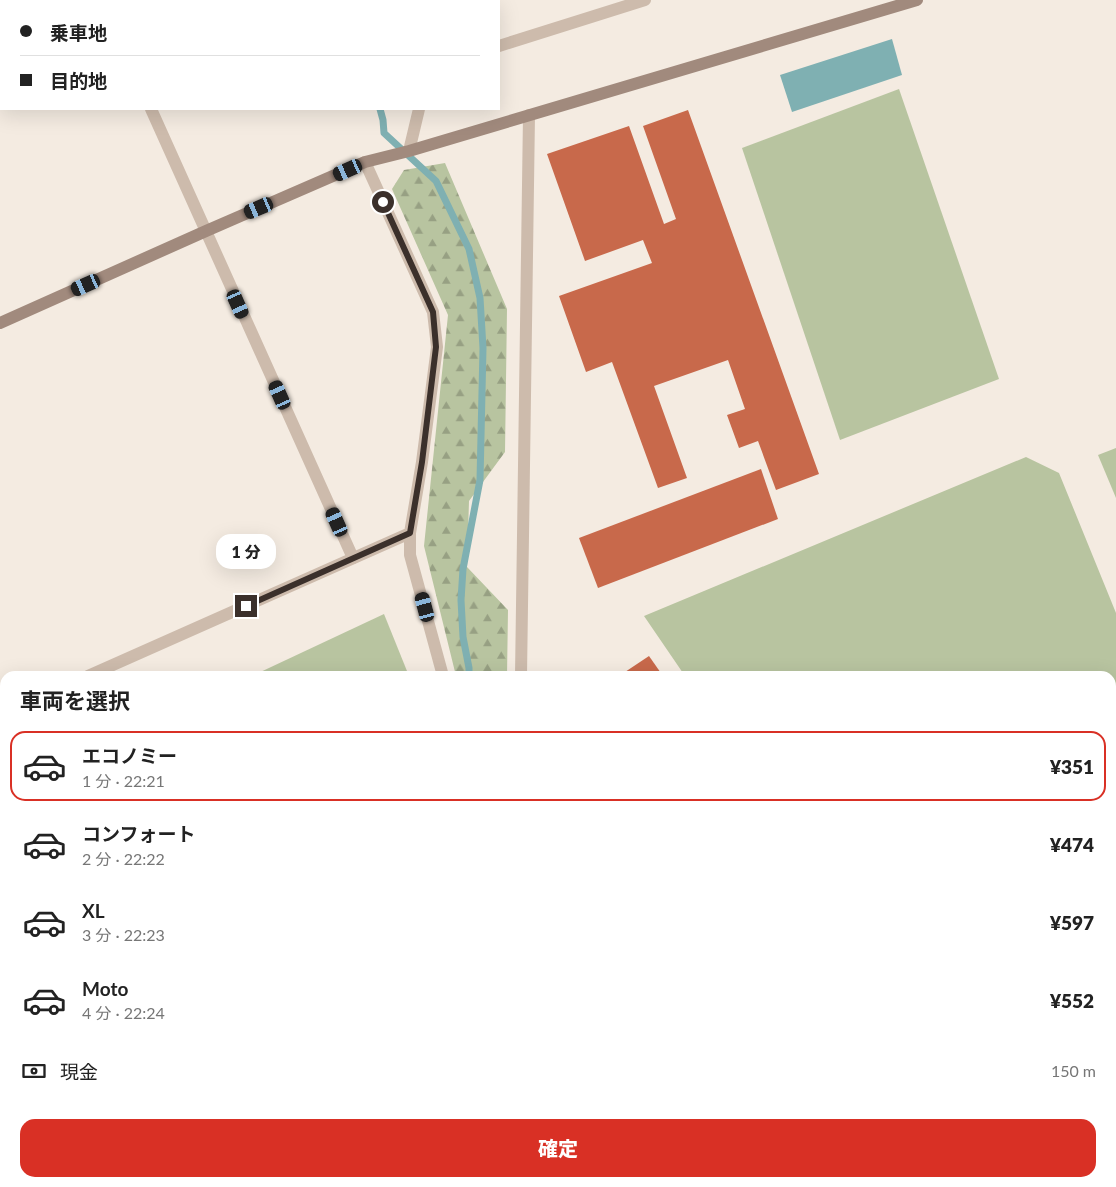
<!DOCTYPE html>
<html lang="ja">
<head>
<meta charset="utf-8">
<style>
  body { margin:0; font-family:Lato,"Noto Sans JP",sans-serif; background:#f2f2f2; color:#222; height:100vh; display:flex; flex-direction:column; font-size:19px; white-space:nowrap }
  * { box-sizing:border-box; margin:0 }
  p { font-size:16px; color:#767676 }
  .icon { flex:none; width:28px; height:28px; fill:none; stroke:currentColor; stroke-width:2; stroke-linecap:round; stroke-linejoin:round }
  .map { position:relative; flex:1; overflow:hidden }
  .side { position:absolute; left:0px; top:671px; width:1116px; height:516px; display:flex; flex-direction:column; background:#fff; border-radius:15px 15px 0 0; box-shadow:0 5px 20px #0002 }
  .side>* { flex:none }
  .banner { position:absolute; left:0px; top:0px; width:500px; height:110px; box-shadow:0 5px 20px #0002; display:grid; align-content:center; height:110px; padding:0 20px; background:#fff }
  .end { position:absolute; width:22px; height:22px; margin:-11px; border:6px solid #3b302b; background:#fff; box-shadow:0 0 0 2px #fff }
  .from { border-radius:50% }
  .bubble { position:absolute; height:35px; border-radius:15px; background:#fff; box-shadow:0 5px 20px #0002; font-size:16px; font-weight:800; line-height:35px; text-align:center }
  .car { position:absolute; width:15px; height:30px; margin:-15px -8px; border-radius:6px; box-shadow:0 0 4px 1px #0007; background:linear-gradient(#222 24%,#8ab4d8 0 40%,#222 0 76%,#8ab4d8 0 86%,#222 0) }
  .banner b { display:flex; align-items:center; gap:18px; height:48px; font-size:19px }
  .banner b+b { border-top:1px solid #e0e0e0 }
  .banner i { width:12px; height:12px; background:#222 }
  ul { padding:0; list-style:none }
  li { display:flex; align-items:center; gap:15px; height:70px; margin:0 10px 8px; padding:0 10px; border:2px solid transparent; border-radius:15px }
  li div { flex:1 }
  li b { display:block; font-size:19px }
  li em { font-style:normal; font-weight:800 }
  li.active { border-color:#d93025 }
  li>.icon { width:45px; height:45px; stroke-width:1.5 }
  h2 { padding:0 20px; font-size:22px; line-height:60px }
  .pay { display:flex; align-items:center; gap:12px; height:55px; padding:0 20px; font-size:19px }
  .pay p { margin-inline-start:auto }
  .button { display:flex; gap:10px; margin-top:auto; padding:10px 20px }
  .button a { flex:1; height:58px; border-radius:15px; background:#d93025; color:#fff; font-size:20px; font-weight:800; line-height:58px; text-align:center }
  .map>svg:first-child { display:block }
  .forest { fill:url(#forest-firs) }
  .garden { fill:#b8c4a0 }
  .water { fill:#7fb0b2 }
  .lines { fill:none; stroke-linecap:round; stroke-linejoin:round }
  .stream { stroke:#7fb0b2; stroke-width:7 }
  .building { fill:#c8694b }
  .street { stroke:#cdbbac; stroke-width:12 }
  .secondary { stroke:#a18a7d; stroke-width:12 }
  .route { stroke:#3b302b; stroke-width:6 }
</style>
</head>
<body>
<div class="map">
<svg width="1116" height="1187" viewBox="0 0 1116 1187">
  <defs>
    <pattern id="forest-firs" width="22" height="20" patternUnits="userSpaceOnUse" patternTransform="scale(1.25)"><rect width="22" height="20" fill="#b8c4a0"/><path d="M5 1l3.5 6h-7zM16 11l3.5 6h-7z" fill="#97a083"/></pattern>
  </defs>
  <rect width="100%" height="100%" fill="#f4ebe1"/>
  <!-- forest -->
  <g class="forest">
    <path d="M445,163L507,309L505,452L469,501L467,567L508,610L507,676H456L424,546L448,315L392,189L404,170Z"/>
    <path d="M429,1183H511V1187H428Z"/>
  </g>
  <!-- garden -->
  <g class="garden">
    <path d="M899,89L999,379L840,440L742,148Z"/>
    <path d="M1116,448V498L1098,455Z"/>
    <path d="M1026,457L1059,473L1116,613V856L1111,858V676H685L644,616Z"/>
    <path d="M384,614L409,676H252Z"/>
    <path d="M5,943V1010L0,999V946Z"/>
    <path d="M81,1183L403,1182V1187H84Z"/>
  </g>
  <!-- water -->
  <g class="water">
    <path d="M892,39L902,75L792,112L780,75Z"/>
    <path d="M1116,974V1187H810L815,1182H1111V976Z"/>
    <rect x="549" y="1183" width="62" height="4"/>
  </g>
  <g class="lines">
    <!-- stream -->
    <g class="stream">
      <path d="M345,0V1"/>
      <path d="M380,109L383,120L384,133L436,181L469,249L480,298L483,348L480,480L463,569L461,600L463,637L469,668V676"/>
      <path d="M460,1182V1187"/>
    </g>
  </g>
  <!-- building -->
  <g class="building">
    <path d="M688,110L819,474L776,490L758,441L739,448L727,415L745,409L728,360L654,386L687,478L658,488L612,362L586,372L559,296L652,263L643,240L585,261L547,154L629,126L664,224L676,219L643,126Z"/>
    <path d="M761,469L778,519L598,588L579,538Z"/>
    <path d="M649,656L663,676H619Z"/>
    <path d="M0,1151L5,1162V1182H14L16,1187H0Z"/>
  </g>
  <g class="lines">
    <!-- street -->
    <g class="street">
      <path d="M102,0L103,1"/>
      <path d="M424,0V1"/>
      <path d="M499,46L645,0"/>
      <path d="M151,109L353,558"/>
      <path d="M409,151L419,109"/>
      <path d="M410,533V555L443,676"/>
      <path d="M88,676L410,533L422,462L437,347L433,312L365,162"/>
      <path d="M521,676L529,115"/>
      <path d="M0,715L5,713"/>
      <path d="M0,776L5,786"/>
      <path d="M0,862L5,859"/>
      <path d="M412,1187V1182"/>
      <path d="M522,1187V1182"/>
    </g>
    <!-- secondary -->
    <g class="secondary">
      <path d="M0,323L206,231L365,162L409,151L917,0"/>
      <path d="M1111,920L1116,918"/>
      <path d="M735,1187L739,1182"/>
    </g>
  </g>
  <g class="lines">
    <!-- route -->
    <path class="route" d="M246,606L410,533L422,462L436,347L433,312L383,202"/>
  </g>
</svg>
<i class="end from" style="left:383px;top:202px"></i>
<i class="end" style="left:246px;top:606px"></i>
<div class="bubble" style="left:216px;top:534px;width:60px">1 分</div>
<i class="car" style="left:348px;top:170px;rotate:246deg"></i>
<i class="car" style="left:259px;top:208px;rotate:247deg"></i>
<i class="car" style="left:86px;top:285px;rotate:246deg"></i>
<i class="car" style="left:238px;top:304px;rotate:156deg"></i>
<i class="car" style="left:280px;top:395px;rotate:336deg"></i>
<i class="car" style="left:337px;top:522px;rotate:336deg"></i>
<i class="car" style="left:425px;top:607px;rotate:345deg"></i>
<div class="banner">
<b><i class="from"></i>乗車地</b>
<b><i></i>目的地</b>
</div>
<section class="side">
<h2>車両を選択</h2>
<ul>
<li class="active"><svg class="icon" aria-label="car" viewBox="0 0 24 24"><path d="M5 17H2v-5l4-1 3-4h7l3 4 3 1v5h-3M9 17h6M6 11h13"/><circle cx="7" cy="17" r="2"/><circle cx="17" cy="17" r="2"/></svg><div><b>エコノミー</b><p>1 分 · 22:21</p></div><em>¥351</em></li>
<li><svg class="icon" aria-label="car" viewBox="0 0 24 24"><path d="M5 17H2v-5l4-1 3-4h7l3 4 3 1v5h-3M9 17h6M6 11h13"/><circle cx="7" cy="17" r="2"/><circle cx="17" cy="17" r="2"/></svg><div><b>コンフォート</b><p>2 分 · 22:22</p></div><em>¥474</em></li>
<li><svg class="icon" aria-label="car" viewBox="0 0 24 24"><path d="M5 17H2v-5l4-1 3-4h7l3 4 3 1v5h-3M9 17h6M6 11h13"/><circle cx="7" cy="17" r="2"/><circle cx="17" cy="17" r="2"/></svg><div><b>XL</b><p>3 分 · 22:23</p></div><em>¥597</em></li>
<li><svg class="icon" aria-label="car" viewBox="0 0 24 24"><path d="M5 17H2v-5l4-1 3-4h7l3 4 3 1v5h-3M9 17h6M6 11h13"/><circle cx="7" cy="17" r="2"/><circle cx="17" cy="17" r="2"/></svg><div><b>Moto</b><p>4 分 · 22:24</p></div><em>¥552</em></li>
</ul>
<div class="pay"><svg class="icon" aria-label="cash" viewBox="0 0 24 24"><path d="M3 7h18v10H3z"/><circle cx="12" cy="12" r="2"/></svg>現金<p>150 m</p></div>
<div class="button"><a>確定</a></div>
</section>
</div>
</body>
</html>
